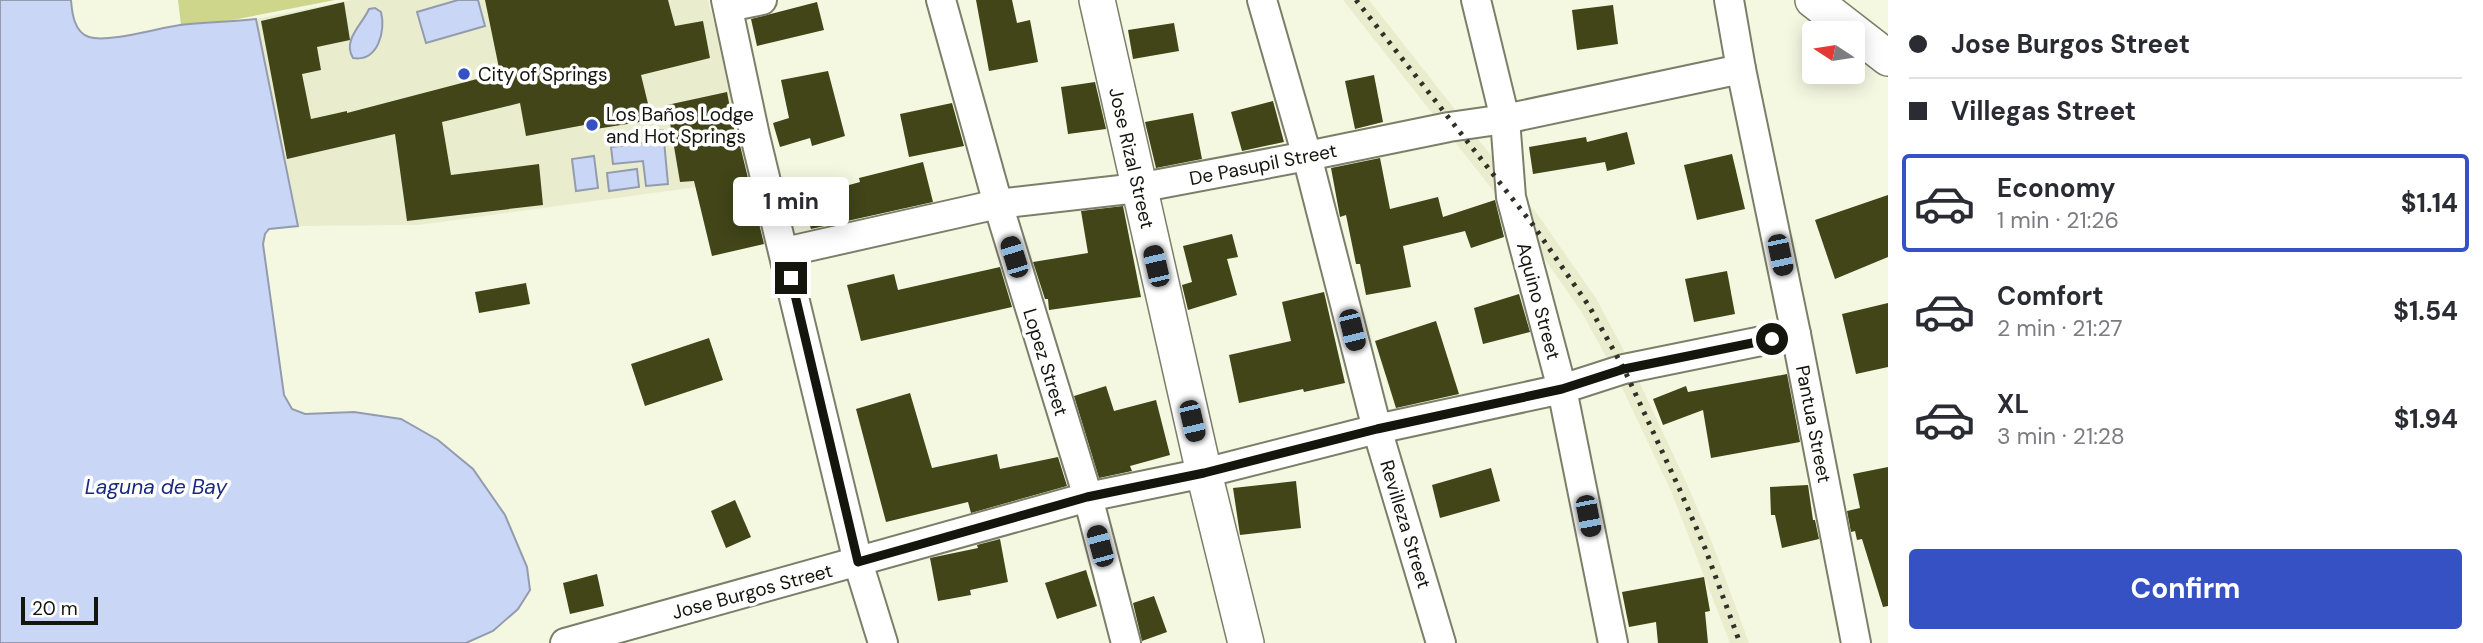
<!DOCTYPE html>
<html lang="en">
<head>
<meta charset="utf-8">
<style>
  body { margin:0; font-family:"DM Sans",sans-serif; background:#f2f2f3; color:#2b2b33; height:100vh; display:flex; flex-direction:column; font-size:26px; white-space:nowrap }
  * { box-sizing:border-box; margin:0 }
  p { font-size:23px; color:#7c7c81 }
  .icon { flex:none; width:38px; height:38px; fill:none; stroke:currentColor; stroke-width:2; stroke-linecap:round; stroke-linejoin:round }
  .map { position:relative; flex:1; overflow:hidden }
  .sheet { display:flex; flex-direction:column; background:#fff; width:595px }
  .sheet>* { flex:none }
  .top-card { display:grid; align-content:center; height:154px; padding:0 21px; background:#fff }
  .needle { width:46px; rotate:282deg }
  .fabs { position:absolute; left:1802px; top:21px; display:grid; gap:14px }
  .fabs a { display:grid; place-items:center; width:63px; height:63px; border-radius:7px; background:#fff; box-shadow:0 4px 18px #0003; font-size:35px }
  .scale { position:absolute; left:21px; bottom:18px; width:77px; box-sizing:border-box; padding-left:7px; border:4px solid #14150d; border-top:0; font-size:19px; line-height:24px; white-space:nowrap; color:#14150d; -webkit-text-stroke:5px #fff; paint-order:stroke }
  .end { position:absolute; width:32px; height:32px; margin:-16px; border:9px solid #14150d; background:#fff; box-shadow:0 0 0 4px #fff }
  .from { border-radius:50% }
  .bubble { position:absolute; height:49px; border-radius:7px; background:#fff; box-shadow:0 4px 18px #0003; font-size:23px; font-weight:700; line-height:49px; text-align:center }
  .car { position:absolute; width:21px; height:42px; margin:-21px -10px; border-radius:9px; box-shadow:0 0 5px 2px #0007; background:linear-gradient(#222 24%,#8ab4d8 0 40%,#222 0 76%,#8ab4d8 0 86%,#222 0) }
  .top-card b { display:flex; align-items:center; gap:24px; height:66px; font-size:26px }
  .top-card b+b { border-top:2px solid #e1e1e2 }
  .top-card i { width:18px; height:18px; background:#2b2b33 }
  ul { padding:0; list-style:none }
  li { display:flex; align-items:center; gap:21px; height:98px; margin:0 14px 10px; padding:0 7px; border:4px solid transparent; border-radius:7px }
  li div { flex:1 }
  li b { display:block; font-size:26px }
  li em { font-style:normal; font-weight:700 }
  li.on { border-color:#3551c3 }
  li>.icon { width:63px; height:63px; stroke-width:1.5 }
  .action { display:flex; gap:14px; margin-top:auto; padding:14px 21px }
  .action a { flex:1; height:80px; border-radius:7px; background:#3551c3; color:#fff; font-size:28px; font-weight:700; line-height:80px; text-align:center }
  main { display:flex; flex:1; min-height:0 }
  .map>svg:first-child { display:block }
  .built { fill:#e9edce }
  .green { fill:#cdd68a }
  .water { fill:#cad6f5; stroke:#939caf; stroke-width:2 }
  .building { fill:#414518 }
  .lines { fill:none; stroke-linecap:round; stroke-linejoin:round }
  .minor-casing { stroke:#7b7e69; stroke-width:32 }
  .major-casing { stroke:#7b7e69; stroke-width:38 }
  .minor { stroke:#fff; stroke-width:28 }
  .major { stroke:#fff; stroke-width:35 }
  .rail { stroke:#2f3127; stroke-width:5; stroke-dasharray:3.5 7; stroke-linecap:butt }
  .route { stroke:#14150d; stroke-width:9 }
  .poi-dot { fill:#3551c3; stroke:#fff; stroke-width:2.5 }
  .labels { text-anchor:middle; stroke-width:7; stroke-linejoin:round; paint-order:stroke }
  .poi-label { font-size:19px; fill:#14150d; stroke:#fff; text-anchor:start }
  .street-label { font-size:19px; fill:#14150d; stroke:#fff }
  .water-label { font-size:21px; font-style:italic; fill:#192a7c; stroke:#fff }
</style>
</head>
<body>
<main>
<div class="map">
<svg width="1888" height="643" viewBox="0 0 1888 643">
  <rect width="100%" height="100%" fill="#f5f8e1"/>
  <!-- built -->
  <g class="built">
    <path d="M351,0H708L756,179L419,225L299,226L256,19Z"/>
    <path d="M1343,0H1369L1541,219L1597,300L1630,362L1687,484L1713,545L1749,643H1730L1671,491L1615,373L1581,311L1525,231Z"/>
  </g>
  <!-- green -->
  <path class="green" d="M178,0H335L212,24L181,25Z"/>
  <!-- water -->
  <g class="water">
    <path d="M0,0H71C72,13 74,32 89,37C108,43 158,28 180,25C205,22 231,22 256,19L298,226L269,229L265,234L263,244L284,395L292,409L305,414L354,412L401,419L438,440L473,469L505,515L527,567L530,590L518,609L493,631L466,643H0Z"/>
    <path d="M458,0H478L485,26L426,43L417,12Z"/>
    <path d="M375,8L381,12C386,31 378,62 353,58C342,40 362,25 369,9Z"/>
    <path d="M663,130L668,184L646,186L643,161L613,164L611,147L643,143V132Z"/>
    <path d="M594,156L598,188L576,191L572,159Z"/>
    <path d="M637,169L639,187L609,191L607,173Z"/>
  </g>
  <!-- building -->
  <g class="building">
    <path d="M485,0H668L675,26L703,21L710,58L641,75L652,120L596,129L595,123L526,136L520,103L442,122L451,175L539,164L543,205L407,221L395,134L287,159L261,21L344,2L350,40L317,47L321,70L302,74L311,119L347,111V113L500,73Z"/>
    <path d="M976,0H1012L1017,23L1030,20L1038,62L989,71Z"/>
    <path d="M817,2L824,30L757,46L751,19Z"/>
    <path d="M1613,5L1618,44L1577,50L1572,10Z"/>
    <path d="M1174,23L1179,51L1133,59L1128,30Z"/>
    <path d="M828,71L845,136L812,146L810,138L780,147L773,123L789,118L781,80Z"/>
    <path d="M1374,75L1383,122L1355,129L1345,81Z"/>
    <path d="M1095,82L1106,129L1068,134L1061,87Z"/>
    <path d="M727,92L735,134L737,133L764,244L712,256L694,181L680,182L667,105Z"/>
    <path d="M1273,101L1284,142L1242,151L1231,112Z"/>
    <path d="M952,103L964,146L909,157L900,114Z"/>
    <path d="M1193,113L1202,159L1156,168L1145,122Z"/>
    <path d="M1627,132L1635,164L1607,171L1605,162L1533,174L1529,147L1586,137L1587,142Z"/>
    <path d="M1732,154L1745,209L1697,220L1684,165Z"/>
    <path d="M1380,158L1390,209L1438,197L1443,217L1495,200L1504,237L1471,248L1465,231L1403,246L1411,287L1366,295L1360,264H1356L1346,215L1340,217L1331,168Z"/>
    <path d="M923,162L933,202L811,229L802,198L860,182L859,178Z"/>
    <path d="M1888,195V257L1835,279L1815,220Z"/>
    <path d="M1123,206L1141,297L1049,310L1048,299H1045L1033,262L1088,253L1081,211Z"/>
    <path d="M1232,234L1238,257L1227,259L1237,295L1188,310L1182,285L1192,282L1183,246Z"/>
    <path d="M1000,267L1012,307L861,341L847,285L894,274L898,290Z"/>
    <path d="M1727,271L1735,314L1694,322L1685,279Z"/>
    <path d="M526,283L530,304L479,313L475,292Z"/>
    <path d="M1324,292L1345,383L1304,392L1303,389L1239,403L1229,355L1291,341L1282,302Z"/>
    <path d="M1519,294L1530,332L1483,344L1474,308Z"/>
    <path d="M1888,303V367L1856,374L1842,314Z"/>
    <path d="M1436,321L1459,394L1396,408L1375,341Z"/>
    <path d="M709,338L723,380L645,406L631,364Z"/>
    <path d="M1787,374L1800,442L1711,458L1703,410L1663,425L1653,399L1686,386L1688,392Z"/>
    <path d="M1106,386L1114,411L1156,400L1170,455L1130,466L1132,471L1099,478L1074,396Z"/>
    <path d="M910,393L932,468L997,454L1000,469L1058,457L1067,486L971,513L968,502L886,522L856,409Z"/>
    <path d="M1888,467V606L1883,607L1862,539L1857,540L1855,531L1851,532L1847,511L1860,508L1853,474Z"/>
    <path d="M1491,468L1500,501L1440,518L1432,485Z"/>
    <path d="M1296,481L1301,528L1240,535L1233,488Z"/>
    <path d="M1808,485L1813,520H1815L1819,539L1782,548L1775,515H1771L1770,487Z"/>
    <path d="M735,500L751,537L726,548L711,511Z"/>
    <path d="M1000,539L1008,582L970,590L971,595L938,601L930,558L978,548L977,545Z"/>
    <path d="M1086,570L1097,606L1057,619L1045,583Z"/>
    <path d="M597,574L604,606L570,614L563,583Z"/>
    <path d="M1704,577L1710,611L1705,612L1708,643H1658L1656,622L1629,627L1622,592Z"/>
    <path d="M1154,596L1167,632L1142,641L1133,603Z"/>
  </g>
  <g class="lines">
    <defs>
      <g id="minor">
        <path d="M726,0L755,136L858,562L883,643"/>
        <path d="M941,0L998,204L1088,497L1126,643"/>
        <path d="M1262,0L1307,156L1377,429L1441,643"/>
        <path d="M1476,0L1505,119L1511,197L1562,389L1613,643"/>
        <path d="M1729,0L1741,69L1796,334L1856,643"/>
        <path d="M728,7L762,0"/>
        <path d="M785,252L998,204L1138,188L1307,156L1449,127L1505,119L1741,69"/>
        <path d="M565,643L1088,497L1204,473L1377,429L1562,389L1624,369L1796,334"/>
      </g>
      <g id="major">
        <path d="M1097,0L1204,473L1246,643"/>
        <path d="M1813,0L1888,58"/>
      </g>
    </defs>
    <!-- minor casing -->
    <use href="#minor" class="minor-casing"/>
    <!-- major casing -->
    <use href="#major" class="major-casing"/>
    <!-- minor -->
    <use href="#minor" class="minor"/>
    <!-- major -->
    <use href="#major" class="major"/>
    <!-- rail -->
    <path class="rail" d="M1356,0L1533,225L1589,306L1624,369L1679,488L1705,548L1740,643"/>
  </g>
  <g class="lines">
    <!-- route -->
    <path class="route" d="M791,278L858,562L1087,497L1204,473L1377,429L1562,389L1624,369L1772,339"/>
  </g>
  <!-- markers -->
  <g class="poi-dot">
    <circle cx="464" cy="74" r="7"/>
    <circle cx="592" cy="125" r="7"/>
  </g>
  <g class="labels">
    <!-- poi labels -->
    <g class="poi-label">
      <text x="478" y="81">City of Springs</text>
      <text x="606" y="121">Los Baños Lodge<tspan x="606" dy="22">and Hot Springs</tspan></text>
    </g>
    <!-- street labels -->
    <g class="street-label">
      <text transform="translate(1132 158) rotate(77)" y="7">Jose Rizal Street</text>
      <text transform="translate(1263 164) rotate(-11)" y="7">De Pasupil Street</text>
      <text transform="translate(1539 301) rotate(75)" y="7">Aquino Street</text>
      <text transform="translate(1046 362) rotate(73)" y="7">Lopez Street</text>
      <text transform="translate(1814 424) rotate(79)" y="7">Pantua Street</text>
      <text transform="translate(1406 524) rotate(73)" y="7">Revilleza Street</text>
      <text transform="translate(752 591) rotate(-15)" y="7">Jose Burgos Street</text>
    </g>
    <!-- water labels -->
    <g class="water-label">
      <text x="156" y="494">Laguna de Bay</text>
    </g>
  </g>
</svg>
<div class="fabs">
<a><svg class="needle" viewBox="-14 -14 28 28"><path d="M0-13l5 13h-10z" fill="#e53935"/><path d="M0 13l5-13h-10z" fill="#7c7c81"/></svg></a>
</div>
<div class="scale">20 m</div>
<i class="end from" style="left:1772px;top:339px"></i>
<i class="end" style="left:791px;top:278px"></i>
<div class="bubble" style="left:733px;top:177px;width:116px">1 min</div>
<i class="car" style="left:1780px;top:255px;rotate:168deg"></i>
<i class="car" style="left:1014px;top:257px;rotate:343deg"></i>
<i class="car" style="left:1156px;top:266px;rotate:347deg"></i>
<i class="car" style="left:1352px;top:330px;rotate:166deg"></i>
<i class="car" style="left:1192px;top:421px;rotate:167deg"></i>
<i class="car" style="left:1588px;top:516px;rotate:169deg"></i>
<i class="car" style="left:1100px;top:546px;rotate:345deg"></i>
</div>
<section class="sheet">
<div class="top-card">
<b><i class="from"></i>Jose Burgos Street</b>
<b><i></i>Villegas Street</b>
</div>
<ul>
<li class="on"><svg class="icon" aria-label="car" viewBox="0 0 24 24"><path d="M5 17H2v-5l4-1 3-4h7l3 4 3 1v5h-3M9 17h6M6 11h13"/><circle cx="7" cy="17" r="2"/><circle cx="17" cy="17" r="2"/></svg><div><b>Economy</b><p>1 min · 21:26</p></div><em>$1.14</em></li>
<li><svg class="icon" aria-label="car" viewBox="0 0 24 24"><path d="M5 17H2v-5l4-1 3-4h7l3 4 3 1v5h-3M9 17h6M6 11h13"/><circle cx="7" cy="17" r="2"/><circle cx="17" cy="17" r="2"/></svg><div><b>Comfort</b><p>2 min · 21:27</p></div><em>$1.54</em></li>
<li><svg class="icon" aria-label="car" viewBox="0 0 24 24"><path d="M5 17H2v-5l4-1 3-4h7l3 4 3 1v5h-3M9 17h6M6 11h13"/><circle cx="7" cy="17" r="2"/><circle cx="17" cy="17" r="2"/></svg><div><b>XL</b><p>3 min · 21:28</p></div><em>$1.94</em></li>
</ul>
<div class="action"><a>Confirm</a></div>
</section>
</main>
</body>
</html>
